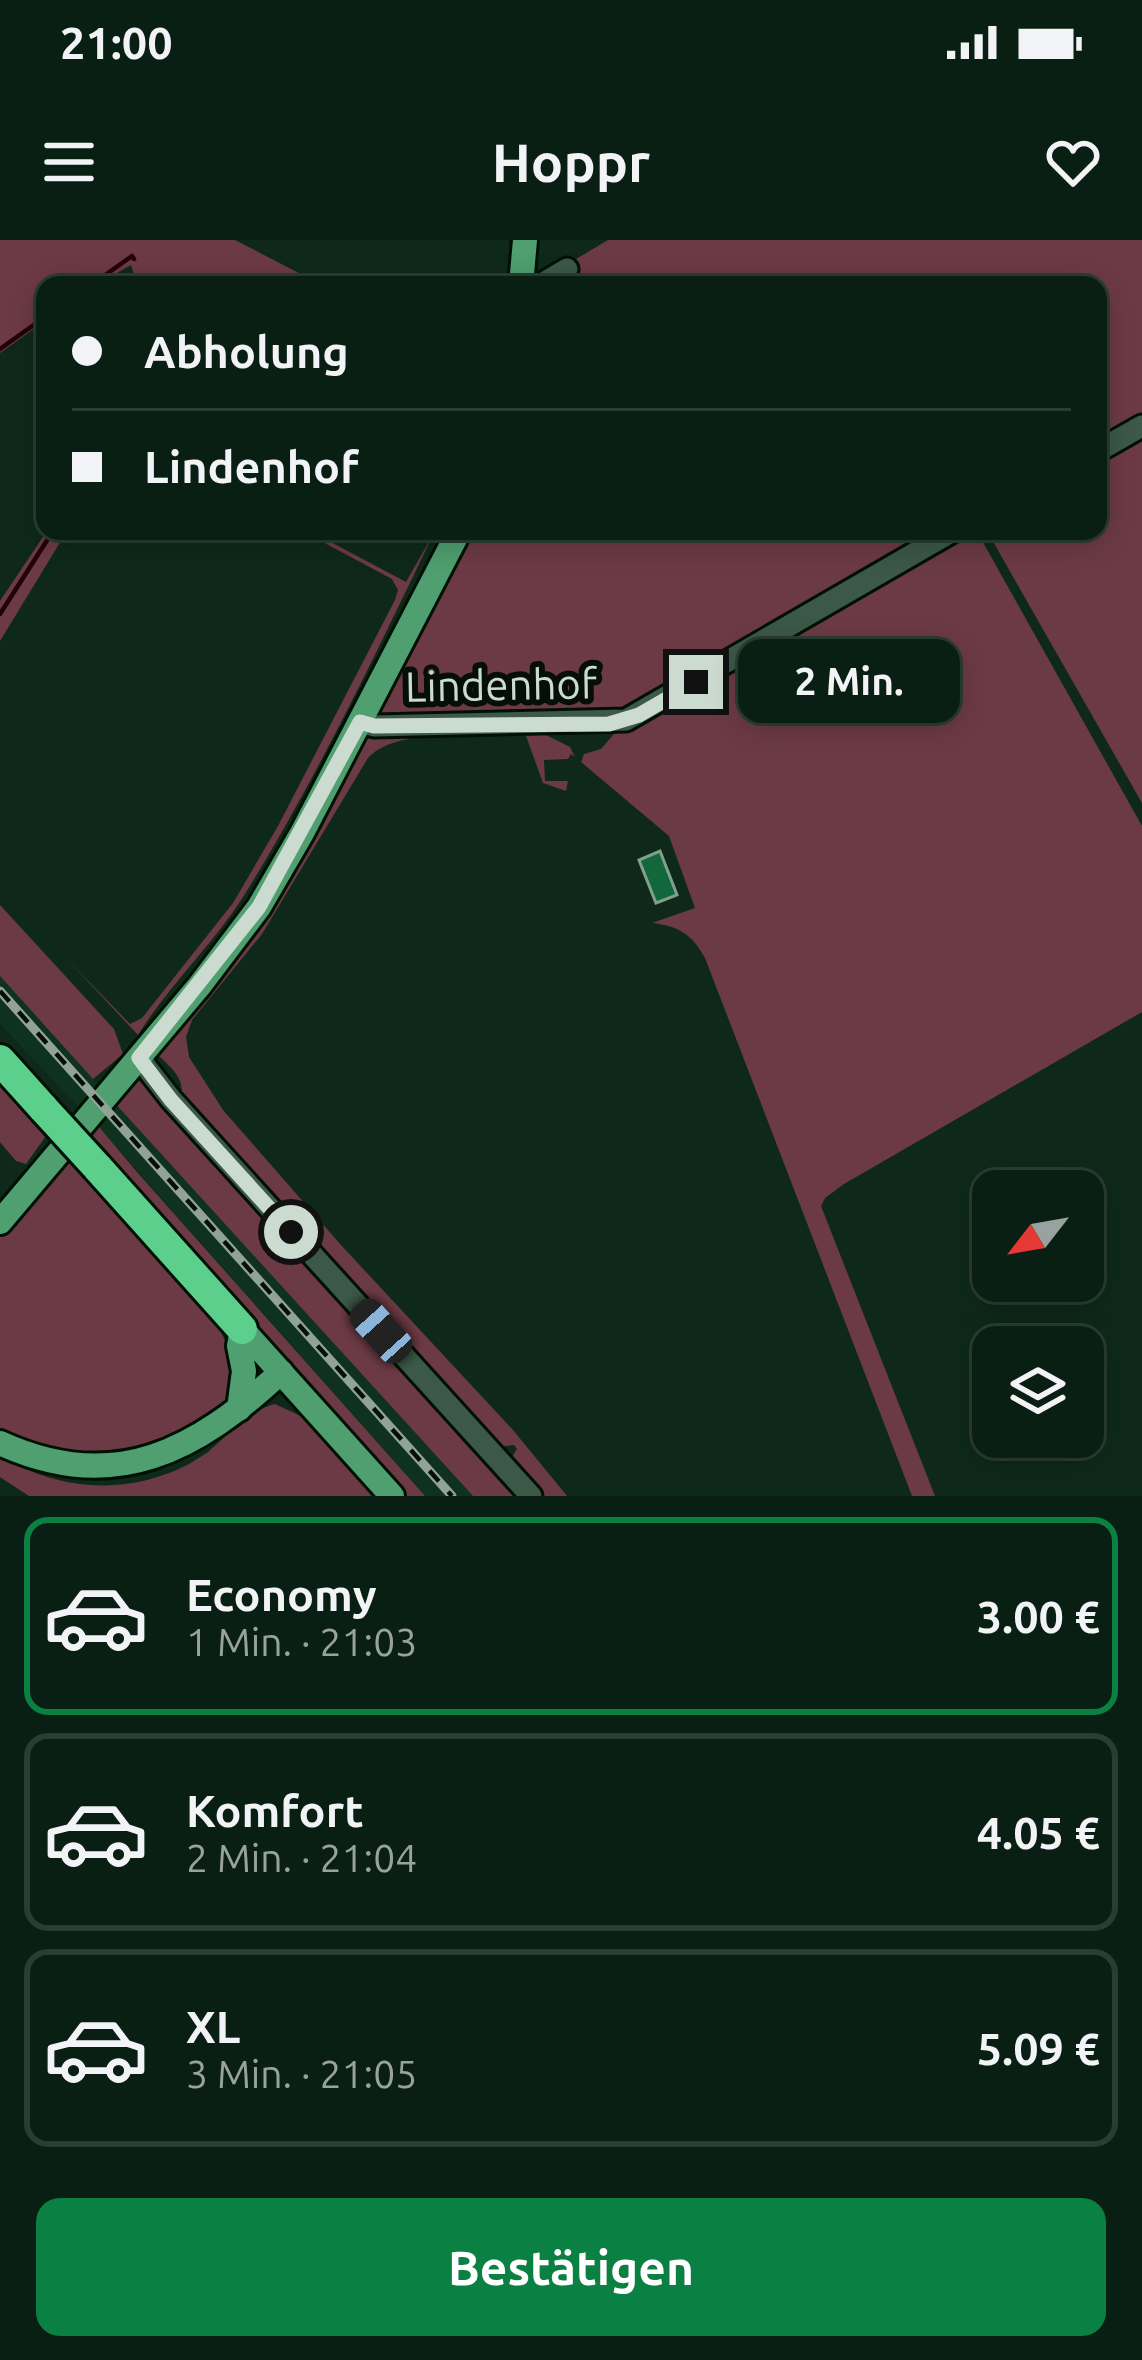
<!DOCTYPE html>
<html lang="de">
<head>
<meta charset="utf-8">
<style>
  body { margin:0; font-family:Ubuntu,sans-serif; background:#13271c; color:#f1f3f6; height:100vh; display:flex; flex-direction:column; font-size:45px; white-space:nowrap }
  * { box-sizing:border-box; margin:0 }
  p { font-size:39px; color:#99a2a0 }
  .icon { flex:none; width:66px; height:66px; fill:none; stroke:currentColor; stroke-width:2; stroke-linecap:round; stroke-linejoin:round }
  .map { position:relative; height:1256px; overflow:hidden }
  .drawer { display:flex; flex-direction:column; background:#0a1f13; flex:1 }
  .drawer>* { flex:none }
  .top-card { position:absolute; left:36px; top:36px; width:1071px; height:264px; border-radius:24px; box-shadow:0 6px 30px #0003,0 0 0 3px #2a3d33; display:grid; align-content:center; height:264px; padding:0 36px; background:#0a1f13 }
  .needle { width:78px; rotate:239deg }
  .buttons { position:absolute; left:972px; top:930px; display:grid; gap:24px }
  .buttons a { display:grid; place-items:center; width:132px; height:132px; border-radius:24px; background:#0a1f13; box-shadow:0 6px 30px #0003,0 0 0 3px #2a3d33; font-size:60px }
  .end { position:absolute; width:54px; height:54px; margin:-27px; border:15px solid #ccdbd0; background:#111; box-shadow:0 0 0 6px #111 }
  .from { border-radius:50% }
  .bubble { position:absolute; height:84px; border-radius:24px; background:#0a1f13; box-shadow:0 6px 30px #0003,0 0 0 3px #2a3d33; font-size:39px; font-weight:700; line-height:84px; text-align:center }
  .car { position:absolute; width:36px; height:72px; margin:-36px -18px; border-radius:15px; box-shadow:0 0 9px 3px #0007; background:linear-gradient(#222 24%,#8ab4d8 0 40%,#222 0 76%,#8ab4d8 0 86%,#222 0) }
  .top-card b { display:flex; align-items:center; gap:42px; height:114px; font-size:45px }
  .top-card b+b { border-top:3px solid #2a3d33 }
  .top-card i { width:30px; height:30px; background:#f1f3f6 }
  ul { padding:21px 0 0; list-style:none }
  li { display:flex; align-items:center; gap:36px; height:198px; margin:0 24px 18px; padding:0 12px; border:6px solid #2a3d33; border-radius:24px }
  li div { flex:1 }
  li b { display:block; font-size:45px }
  li em { font-style:normal; font-weight:700 }
  li.selected { border-color:#0b8043 }
  li>.icon { width:108px; height:108px; stroke-width:1.5 }
  .action { display:flex; gap:24px; margin-top:auto; padding:24px 36px }
  .action a { flex:1; height:138px; border-radius:24px; background:#0b8043; color:#fff; font-size:48px; font-weight:700; line-height:138px; text-align:center }
  .status { display:flex; justify-content:space-between; align-items:center; height:84px; padding:0 60px; background:#0a1f13; direction:ltr }
  .status svg { height:33px; fill:currentColor }
  header { display:flex; justify-content:space-between; align-items:center; height:156px; padding:0 36px; background:#0a1f13; font-size:54px; font-weight:700 }
  .map>svg:first-child { display:block }
  .built { fill:#0f321e }
  .green { fill:#6c3a45 }
  .lines { fill:none; stroke-linecap:round; stroke-linejoin:round }
  .stream { stroke:#22010a; stroke-width:4.5 }
  .building { fill:#13673c; stroke:#819f8a; stroke-width:3 }
  .minor-casing { stroke:#001104; stroke-width:27 }
  .major-casing { stroke:#001104; stroke-width:30 }
  .highway-casing { stroke:#001104; stroke-width:36 }
  .minor { stroke:#3c5846; stroke-width:21 }
  .major { stroke:#4f9f70; stroke-width:24 }
  .highway { stroke:#5ccf8c; stroke-width:30 }
  .rail-casing { stroke:#91a397; stroke-width:9 }
  .rail { stroke:#050f08; stroke-width:4.5; stroke-dasharray:14; stroke-linecap:butt }
  .highway-bridge-casing { stroke:#001104; stroke-width:36; stroke-linecap:butt }
  .highway-bridge { stroke:#5ccf8c; stroke-width:30 }
  .route { stroke:#ccdbd0; stroke-width:15 }
  .labels { text-anchor:middle; stroke-width:12; stroke-linejoin:round; paint-order:stroke }
  .street-label { font-size:42px; fill:#ccdbd0; stroke:#050f08 }
</style>
</head>
<body>
<div class="status"><b>21:00</b><svg viewBox="0 0 49 12"><path d="M0 12V9h3v3zM5 12V6h3v6zM10 12V3h3v9zM15 12V0h3v12zM26 1h20v11H26zM47 4h2v5h-2z"/></svg></div>
<header><svg class="icon" aria-label="menu" viewBox="0 0 24 24"><path d="M4 6h16M4 12h16M4 18h16"/></svg>Hoppr<svg class="icon" aria-label="heart" viewBox="0 0 24 24"><path d="M12 20l-8-8c-3-5 5-10 8-4 3-6 11-1 8 4z"/></svg></header>
<div class="map">
<svg width="1142" height="1256" viewBox="0 0 1142 1256">
  <rect width="100%" height="100%" fill="#0e2919"/>
  <!-- built -->
  <path class="built" d="M0,736L75,819L473,1256H425L121,912L0,784Z"/>
  <!-- green -->
  <g class="green">
    <path d="M0,0H235L322,45H137L131,25L96,45H45V81L0,113Z"/>
    <path d="M608,0H1142V179L1098,204V45H551L571,22Z"/>
    <path d="M1142,196V563L987,291H1098V221Z"/>
    <path d="M47,291H67L0,401V361Z"/>
    <path d="M302,291H310L406,342L435,291C376,413 315,542 243,657C212,706 168,746 138,795L66,718L130,784L142,778L233,663L278,586L395,360L398,350L392,339Z"/>
    <path d="M465,291H936L633,471L392,477L378,473Z"/>
    <path d="M973,295L980,297L1142,586V772L844,944L825,958L821,966L935,1256H912L705,718C692,694 678,686 652,683L695,668L669,596L581,522L584,514L601,509L620,487L662,470Z"/>
    <path d="M378,492H540L570,507L575,517L571,514L568,519L544,520L545,541H568L566,551L543,543L526,496C484,497 396,486 368,518L262,694L192,780L186,797L189,817L223,870L341,1005L513,1190L567,1256H540L514,1227L511,1218L517,1209L514,1205L496,1207L314,1002L304,979L268,956L180,861C187,839 172,829 157,814L355,504Z"/>
    <path d="M0,665L114,789L123,814L93,839L0,736Z"/>
    <path d="M0,834L48,893L26,924L16,921L0,902Z"/>
    <path d="M135,839L146,844L527,1256H473L112,860Z"/>
    <path d="M94,881L137,932L425,1256H405L84,893Z"/>
    <path d="M66,913L215,1079L233,1118L231,1156L219,1171L125,1227L13,1201L0,1190V994Z"/>
    <path d="M275,1164L305,1178L378,1256H29L0,1237V1215C64,1256 146,1256 208,1212C229,1194 247,1171 275,1164Z"/>
  </g>
  <g class="lines">
    <!-- stream -->
    <g class="stream">
      <path d="M140,36L141,45"/>
      <path d="M91,45L132,16L134,19"/>
      <path d="M0,109L45,77"/>
      <path d="M0,374L53,291"/>
    </g>
  </g>
  <!-- building -->
  <path class="building" d="M660,611L677,655L656,663L639,620Z"/>
  <g class="lines">
    <defs>
      <g id="minor">
        <path d="M540,45L567,29"/>
        <path d="M1098,211L1142,186"/>
        <path d="M360,482L374,486L626,480L953,291"/>
        <path d="M139,818L171,859L531,1256"/>
      </g>
      <g id="major">
        <path d="M521,45L525,0"/>
        <path d="M0,982L200,745L259,667L302,593L459,291"/>
        <path d="M242,1089L392,1256"/>
        <path d="M239,1169L244,1131L239,1106L242,1089"/>
        <path d="M0,1203C115,1256 197,1210 281,1132"/>
      </g>
      <g id="highway">
        <path d="M0,820L44,869"/>
        <path d="M97,927L242,1089"/>
      </g>
    </defs>
    <!-- minor casing -->
    <use href="#minor" class="minor-casing"/>
    <!-- major casing -->
    <use href="#major" class="major-casing"/>
    <!-- highway casing -->
    <use href="#highway" class="highway-casing"/>
    <!-- minor -->
    <use href="#minor" class="minor"/>
    <!-- major -->
    <use href="#major" class="major"/>
    <!-- highway -->
    <use href="#highway" class="highway"/>
    <defs>
      <path id="rail" d="M0,751L452,1256"/>
    </defs>
    <!-- rail casing -->
    <use href="#rail" class="rail-casing"/>
    <!-- rail -->
    <use href="#rail" class="rail"/>
    <defs>
      <path id="highway-bridge" d="M44,869L97,927"/>
    </defs>
    <!-- highway-bridge casing -->
    <use href="#highway-bridge" class="highway-bridge-casing"/>
    <!-- highway-bridge -->
    <use href="#highway-bridge" class="highway-bridge"/>
  </g>
  <g class="lines">
    <!-- route -->
    <path class="route" d="M291,992L171,860L139,818L259,667L360,482L374,486L609,484L639,475L696,442"/>
  </g>
  <g class="labels">
    <!-- street labels -->
    <g class="street-label">
      <text transform="translate(501 445) rotate(-1)" y="15">Lindenhof</text>
    </g>
  </g>
</svg>
<div class="buttons">
<a><svg class="needle" viewBox="-14 -14 28 28"><path d="M0-13l5 13h-10z" fill="#e53935"/><path d="M0 13l5-13h-10z" fill="#99a2a0"/></svg></a>
<a><svg class="icon" aria-label="layers" viewBox="0 0 24 24"><path d="M12 4l9 5-9 5-9-5zM3 14l9 5 9-5"/></svg></a>
</div>
<i class="end from" style="left:291px;top:992px"></i>
<i class="end" style="left:696px;top:442px"></i>
<div class="bubble" style="left:738px;top:399px;width:222px">2 Min.</div>
<i class="car" style="left:381px;top:1091px;rotate:318deg"></i>
<div class="top-card">
<b><i class="from"></i>Abholung</b>
<b><i></i>Lindenhof</b>
</div>
</div>
<section class="drawer">
<ul>
<li class="selected"><svg class="icon" aria-label="car" viewBox="0 0 24 24"><path d="M5 17H2v-5l4-1 3-4h7l3 4 3 1v5h-3M9 17h6M6 11h13"/><circle cx="7" cy="17" r="2"/><circle cx="17" cy="17" r="2"/></svg><div><b>Economy</b><p>1 Min. · 21:03</p></div><em>3.00 €</em></li>
<li><svg class="icon" aria-label="car" viewBox="0 0 24 24"><path d="M5 17H2v-5l4-1 3-4h7l3 4 3 1v5h-3M9 17h6M6 11h13"/><circle cx="7" cy="17" r="2"/><circle cx="17" cy="17" r="2"/></svg><div><b>Komfort</b><p>2 Min. · 21:04</p></div><em>4.05 €</em></li>
<li><svg class="icon" aria-label="car" viewBox="0 0 24 24"><path d="M5 17H2v-5l4-1 3-4h7l3 4 3 1v5h-3M9 17h6M6 11h13"/><circle cx="7" cy="17" r="2"/><circle cx="17" cy="17" r="2"/></svg><div><b>XL</b><p>3 Min. · 21:05</p></div><em>5.09 €</em></li>
</ul>
<div class="action"><a>Bestätigen</a></div>
</section>
</body>
</html>
